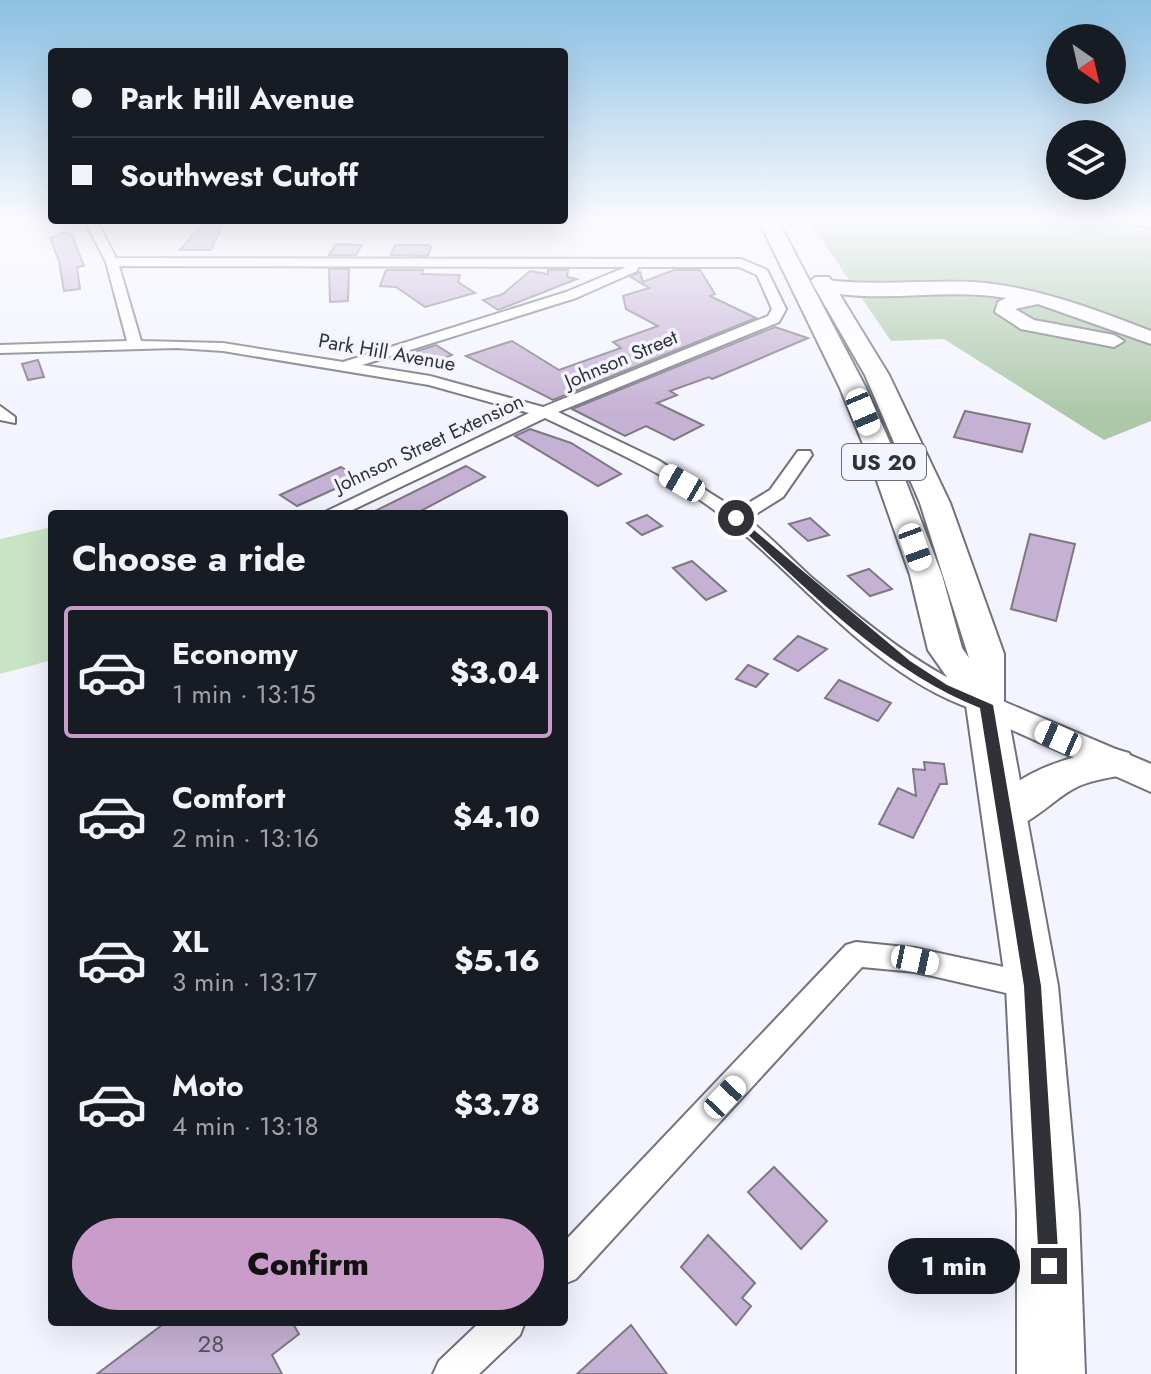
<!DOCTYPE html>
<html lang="en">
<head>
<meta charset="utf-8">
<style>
  body { margin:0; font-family:Jost,sans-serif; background:#242831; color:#f1f3f6; height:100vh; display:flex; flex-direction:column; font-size:30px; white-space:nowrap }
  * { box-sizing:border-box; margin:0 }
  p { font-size:26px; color:#9ea1a6 }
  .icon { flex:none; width:44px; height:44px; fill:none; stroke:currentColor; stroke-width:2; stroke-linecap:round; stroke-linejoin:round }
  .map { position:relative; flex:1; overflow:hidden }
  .sheet { position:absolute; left:48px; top:510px; width:520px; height:816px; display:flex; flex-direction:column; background:#171b24; border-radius:8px; box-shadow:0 8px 32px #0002 }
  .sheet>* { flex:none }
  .hud { position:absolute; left:48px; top:48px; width:520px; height:176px; border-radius:8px; box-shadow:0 8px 32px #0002; display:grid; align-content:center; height:176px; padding:0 24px; background:#171b24 }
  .needle { width:52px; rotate:146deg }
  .buttons { position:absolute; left:1046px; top:24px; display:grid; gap:16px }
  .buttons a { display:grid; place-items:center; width:80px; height:80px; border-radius:50%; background:#171b24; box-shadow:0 8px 32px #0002; font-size:40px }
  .end { position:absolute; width:36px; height:36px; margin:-18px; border:10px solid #313237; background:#fff; box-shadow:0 0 0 4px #fff }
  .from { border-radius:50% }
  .bubble { position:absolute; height:56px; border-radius:28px; background:#171b24; box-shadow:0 8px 32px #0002; font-size:26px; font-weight:800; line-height:56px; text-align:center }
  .car { position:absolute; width:24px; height:48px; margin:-24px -12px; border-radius:10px; box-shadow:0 0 6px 2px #0007; background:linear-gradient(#fff 24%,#345 0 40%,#fff 0 76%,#345 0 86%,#fff 0) }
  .hud b { display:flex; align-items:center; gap:28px; height:76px; font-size:30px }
  .hud b+b { border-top:2px solid #363941 }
  .hud i { width:20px; height:20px; background:#f1f3f6 }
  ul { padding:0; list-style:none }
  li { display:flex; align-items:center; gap:24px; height:132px; margin:0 16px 12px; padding:0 8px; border:4px solid transparent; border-radius:8px }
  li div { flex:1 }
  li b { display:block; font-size:30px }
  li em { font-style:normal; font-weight:800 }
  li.selected { border-color:#ca9cca }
  li>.icon { width:72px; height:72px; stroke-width:1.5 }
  h2 { padding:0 24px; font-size:36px; line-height:96px }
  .primary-button { display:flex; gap:16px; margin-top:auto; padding:16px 24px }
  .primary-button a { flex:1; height:92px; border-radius:48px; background:#ca9cca; color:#111; font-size:32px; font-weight:800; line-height:92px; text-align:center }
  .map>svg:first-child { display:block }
  .green { fill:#c9e3c5 }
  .forest { fill:#acc8a8 }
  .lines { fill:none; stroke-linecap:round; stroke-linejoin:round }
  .river { fill:#a0d2da; fill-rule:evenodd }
  .building { fill:#c5b1d4; stroke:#7e7882; stroke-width:2 }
  .street-casing { stroke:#71727d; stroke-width:4 }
  .secondary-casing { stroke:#71727d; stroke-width:4 }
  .primary-casing { stroke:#71727d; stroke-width:4 }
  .highway-casing { stroke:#71727d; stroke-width:4 }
  .street { fill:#fff; fill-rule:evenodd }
  .secondary { fill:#fff; fill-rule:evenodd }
  .primary { fill:#fff; fill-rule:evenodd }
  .highway { fill:#fff; fill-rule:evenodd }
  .route { fill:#313237 }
  .labels { text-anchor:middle; stroke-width:7; stroke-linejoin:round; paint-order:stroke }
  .far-street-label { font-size:20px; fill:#313237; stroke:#f3f4fe }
  .shield { fill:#f3f4fe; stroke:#6b6c73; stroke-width:2 }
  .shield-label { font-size:22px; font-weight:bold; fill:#313237 }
  .near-number-label { font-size:24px; fill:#56525e }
</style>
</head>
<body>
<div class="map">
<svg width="1151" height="1374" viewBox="0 0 1151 1374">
  <rect width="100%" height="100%" fill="#f3f4fe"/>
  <!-- green -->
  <path class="green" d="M52,527V660L0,674V539Z"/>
  <!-- forest -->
  <path class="forest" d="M809,221H1106L1151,226V421L1104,440L944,339L891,341Z"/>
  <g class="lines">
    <!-- river -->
    <path class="river" d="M1116,221H1151V233L1119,225Z"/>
  </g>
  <!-- building -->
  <g class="building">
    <path d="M205,221H224L211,250H180Z"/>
    <path d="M64,232L72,235L84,266L77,267L80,289L64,291L59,261L50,238Z"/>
    <path d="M336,244L362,245L356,255H329Z"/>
    <path d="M395,245H429L431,247L428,256L391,255Z"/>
    <path d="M329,269H349L348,301L330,302Z"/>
    <path d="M386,270H423L422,274L460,275L458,282L475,293L425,307L396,287L380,286Z"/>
    <path d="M548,270H568L567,277L577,279L498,310L483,300L503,294L530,271L548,274Z"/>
    <path d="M674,270H700L715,294L710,296L756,318L553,400L466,356L512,341L559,370L621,348L613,342L658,326L626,309L623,296L649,288L631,277L640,272L643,282Z"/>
    <path d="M775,327L808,338L712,379L709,377L670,391L677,395L657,403L703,425L674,440L646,426L625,436L572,409Z"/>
    <path d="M436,345L452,355L428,364L411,353Z"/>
    <path d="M38,360L44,377L28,380L22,364Z"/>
    <path d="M965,411L1030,424L1022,452L954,437Z"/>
    <path d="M530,429L571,443L621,474L598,486L515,436Z"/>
    <path d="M466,466L485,477L415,514H369Z"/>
    <path d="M341,467L359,478L297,506L280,495Z"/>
    <path d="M647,515L662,526L642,535L627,523Z"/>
    <path d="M810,518L829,535L808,541L789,524Z"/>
    <path d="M1030,534L1075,544L1056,621L1011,609Z"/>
    <path d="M692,561L726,591L706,600L673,568Z"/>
    <path d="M869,569L892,589L870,596L848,576Z"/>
    <path d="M798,636L827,649L798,671L774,659Z"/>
    <path d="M748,665L768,674L756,687L736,679Z"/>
    <path d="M839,680L891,703L878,721L825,698Z"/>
    <path d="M924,762L944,764L947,784H940L913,838L879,824L898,788L916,796L913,769L925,770Z"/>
    <path d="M774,1167L827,1221L801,1249L748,1192Z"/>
    <path d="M708,1235L755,1283L742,1298L751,1306L736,1325L681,1267Z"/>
    <path d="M166,1322H292L299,1334L272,1355L282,1374H97Z"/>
    <path d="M631,1325L667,1374H577Z"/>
  </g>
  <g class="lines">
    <defs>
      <g id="street">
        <path d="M85,221H97L116,258L741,259L767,270L786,309L779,322L558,412L658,460L737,510L770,490L798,451H810L812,455L783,497L748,519C771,537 790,558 811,577C868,625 924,672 993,699L996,705L985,713C872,680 801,573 710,507C660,470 601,445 545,418L344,514H321L529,413L429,385L223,351L177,348L0,353V345L127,341L106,262ZM119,266L626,267L566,292L343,362L223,343L141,341ZM638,267H739L757,275L772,309L768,316L543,407L430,376L362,365L576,298L637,271Z"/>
        <path d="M0,406L15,417V423L0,420Z"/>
        <path d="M856,942L915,948L1032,973L1042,977L1046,986L1042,995L1032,999L915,972L862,967L576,1279L564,1284V1242L846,945Z"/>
        <path d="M480,1322H525L520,1335L479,1374H433L439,1361Z"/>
      </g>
      <g id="secondary">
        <path d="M825,280C875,286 923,280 973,282C1035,286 1094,309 1151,331V344L1038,304L1015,309L1034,320L1114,335L1124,341L1114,347L1021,329L995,312L998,302L1006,298C944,287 879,305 818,290L816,286Z"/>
        <path d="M986,694L1151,764V792L974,713L970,705L974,697Z"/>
      </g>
      <g id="primary">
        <path d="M759,221H778L866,388L898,461L942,575L962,648L969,658L920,503L865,375L811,281L815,277H829L889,375L950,503L1004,654V705L999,714L986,718L973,714L928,650L910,575L870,461L840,388Z"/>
        <path d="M1115,749L1129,753L1134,763L1129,773C1112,778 1095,779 1079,786C1050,799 1023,838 991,827L985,816C1008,773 1071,755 1115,749Z"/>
      </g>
      <g id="highway">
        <path d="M1134,221H1151V228L1137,225Z"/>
        <path d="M986,691L1000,695L1006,705L1058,986L1079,1213L1085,1374H1017V1213L1006,986L966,705L972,695Z"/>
      </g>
    </defs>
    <!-- street casing -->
    <use href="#street" class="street-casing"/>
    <!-- secondary casing -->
    <use href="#secondary" class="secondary-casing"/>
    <!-- primary casing -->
    <use href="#primary" class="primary-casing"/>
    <!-- highway casing -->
    <use href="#highway" class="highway-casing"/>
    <!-- street -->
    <use href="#street" class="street"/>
    <!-- secondary -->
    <use href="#secondary" class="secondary"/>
    <!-- primary -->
    <use href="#primary" class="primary"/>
    <!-- highway -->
    <use href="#highway" class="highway"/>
  </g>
  <!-- sky -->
  <linearGradient id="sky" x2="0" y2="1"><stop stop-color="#8bc0e2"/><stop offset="0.53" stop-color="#fafaff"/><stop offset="1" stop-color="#fafaff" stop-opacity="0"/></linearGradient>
  <rect width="1151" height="414" fill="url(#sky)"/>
  <!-- route -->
  <path class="route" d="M736,515L910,661L947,685L993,705L1041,986L1059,1266L1056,1274L1049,1277L1042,1274L1039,1266L1024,986L980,708C883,669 809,590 732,520Z"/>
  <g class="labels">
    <!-- far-street labels -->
    <g class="far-street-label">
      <text transform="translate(387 352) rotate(10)" y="7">Park Hill Avenue</text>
      <text transform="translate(621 359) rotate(-23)" y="7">Johnson Street</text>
      <text transform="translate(429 443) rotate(-25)" y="7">Johnson Street Extension</text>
    </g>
    <!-- shield labels -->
    <rect class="shield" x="842" y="444" width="84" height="36" rx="6"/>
    <g class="shield-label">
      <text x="884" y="470">US 20</text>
    </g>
    <!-- near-number labels -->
    <g class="near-number-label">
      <text x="211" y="1352">28</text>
    </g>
  </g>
</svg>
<div class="buttons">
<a><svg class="needle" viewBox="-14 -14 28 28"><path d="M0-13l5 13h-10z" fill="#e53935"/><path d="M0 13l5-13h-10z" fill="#9ea1a6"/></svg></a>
<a><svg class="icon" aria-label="layers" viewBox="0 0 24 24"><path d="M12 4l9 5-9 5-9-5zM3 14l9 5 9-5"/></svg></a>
</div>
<i class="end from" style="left:736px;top:518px"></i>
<i class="end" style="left:1049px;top:1266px"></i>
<div class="bubble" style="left:888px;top:1238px;width:132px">1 min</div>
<i class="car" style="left:863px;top:412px;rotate:157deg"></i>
<i class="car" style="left:682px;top:483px;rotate:300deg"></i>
<i class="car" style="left:915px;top:547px;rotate:160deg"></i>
<i class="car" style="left:1058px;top:738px;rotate:294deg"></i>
<i class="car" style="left:915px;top:960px;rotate:102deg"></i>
<i class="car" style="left:725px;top:1097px;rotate:43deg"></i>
<div class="hud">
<b><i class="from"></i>Park Hill Avenue</b>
<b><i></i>Southwest Cutoff</b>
</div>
<section class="sheet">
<h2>Choose a ride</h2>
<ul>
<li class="selected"><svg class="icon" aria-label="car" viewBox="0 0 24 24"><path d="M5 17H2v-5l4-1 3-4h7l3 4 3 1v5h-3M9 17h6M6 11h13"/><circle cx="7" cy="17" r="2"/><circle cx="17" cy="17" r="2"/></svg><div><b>Economy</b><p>1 min · 13:15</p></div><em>$3.04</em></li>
<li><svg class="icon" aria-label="car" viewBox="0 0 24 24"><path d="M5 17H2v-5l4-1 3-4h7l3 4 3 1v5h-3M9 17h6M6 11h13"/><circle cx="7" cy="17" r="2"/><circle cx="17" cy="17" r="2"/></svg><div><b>Comfort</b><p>2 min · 13:16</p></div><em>$4.10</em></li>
<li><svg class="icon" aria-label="car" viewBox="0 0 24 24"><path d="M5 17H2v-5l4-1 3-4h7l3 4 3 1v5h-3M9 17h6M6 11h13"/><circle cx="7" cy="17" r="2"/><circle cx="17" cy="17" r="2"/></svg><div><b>XL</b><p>3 min · 13:17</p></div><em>$5.16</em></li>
<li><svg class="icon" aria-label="car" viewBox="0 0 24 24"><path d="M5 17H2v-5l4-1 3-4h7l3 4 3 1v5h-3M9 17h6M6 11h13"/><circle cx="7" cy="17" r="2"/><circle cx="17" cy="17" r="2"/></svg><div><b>Moto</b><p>4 min · 13:18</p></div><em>$3.78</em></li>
</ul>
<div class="primary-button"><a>Confirm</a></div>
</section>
</div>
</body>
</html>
